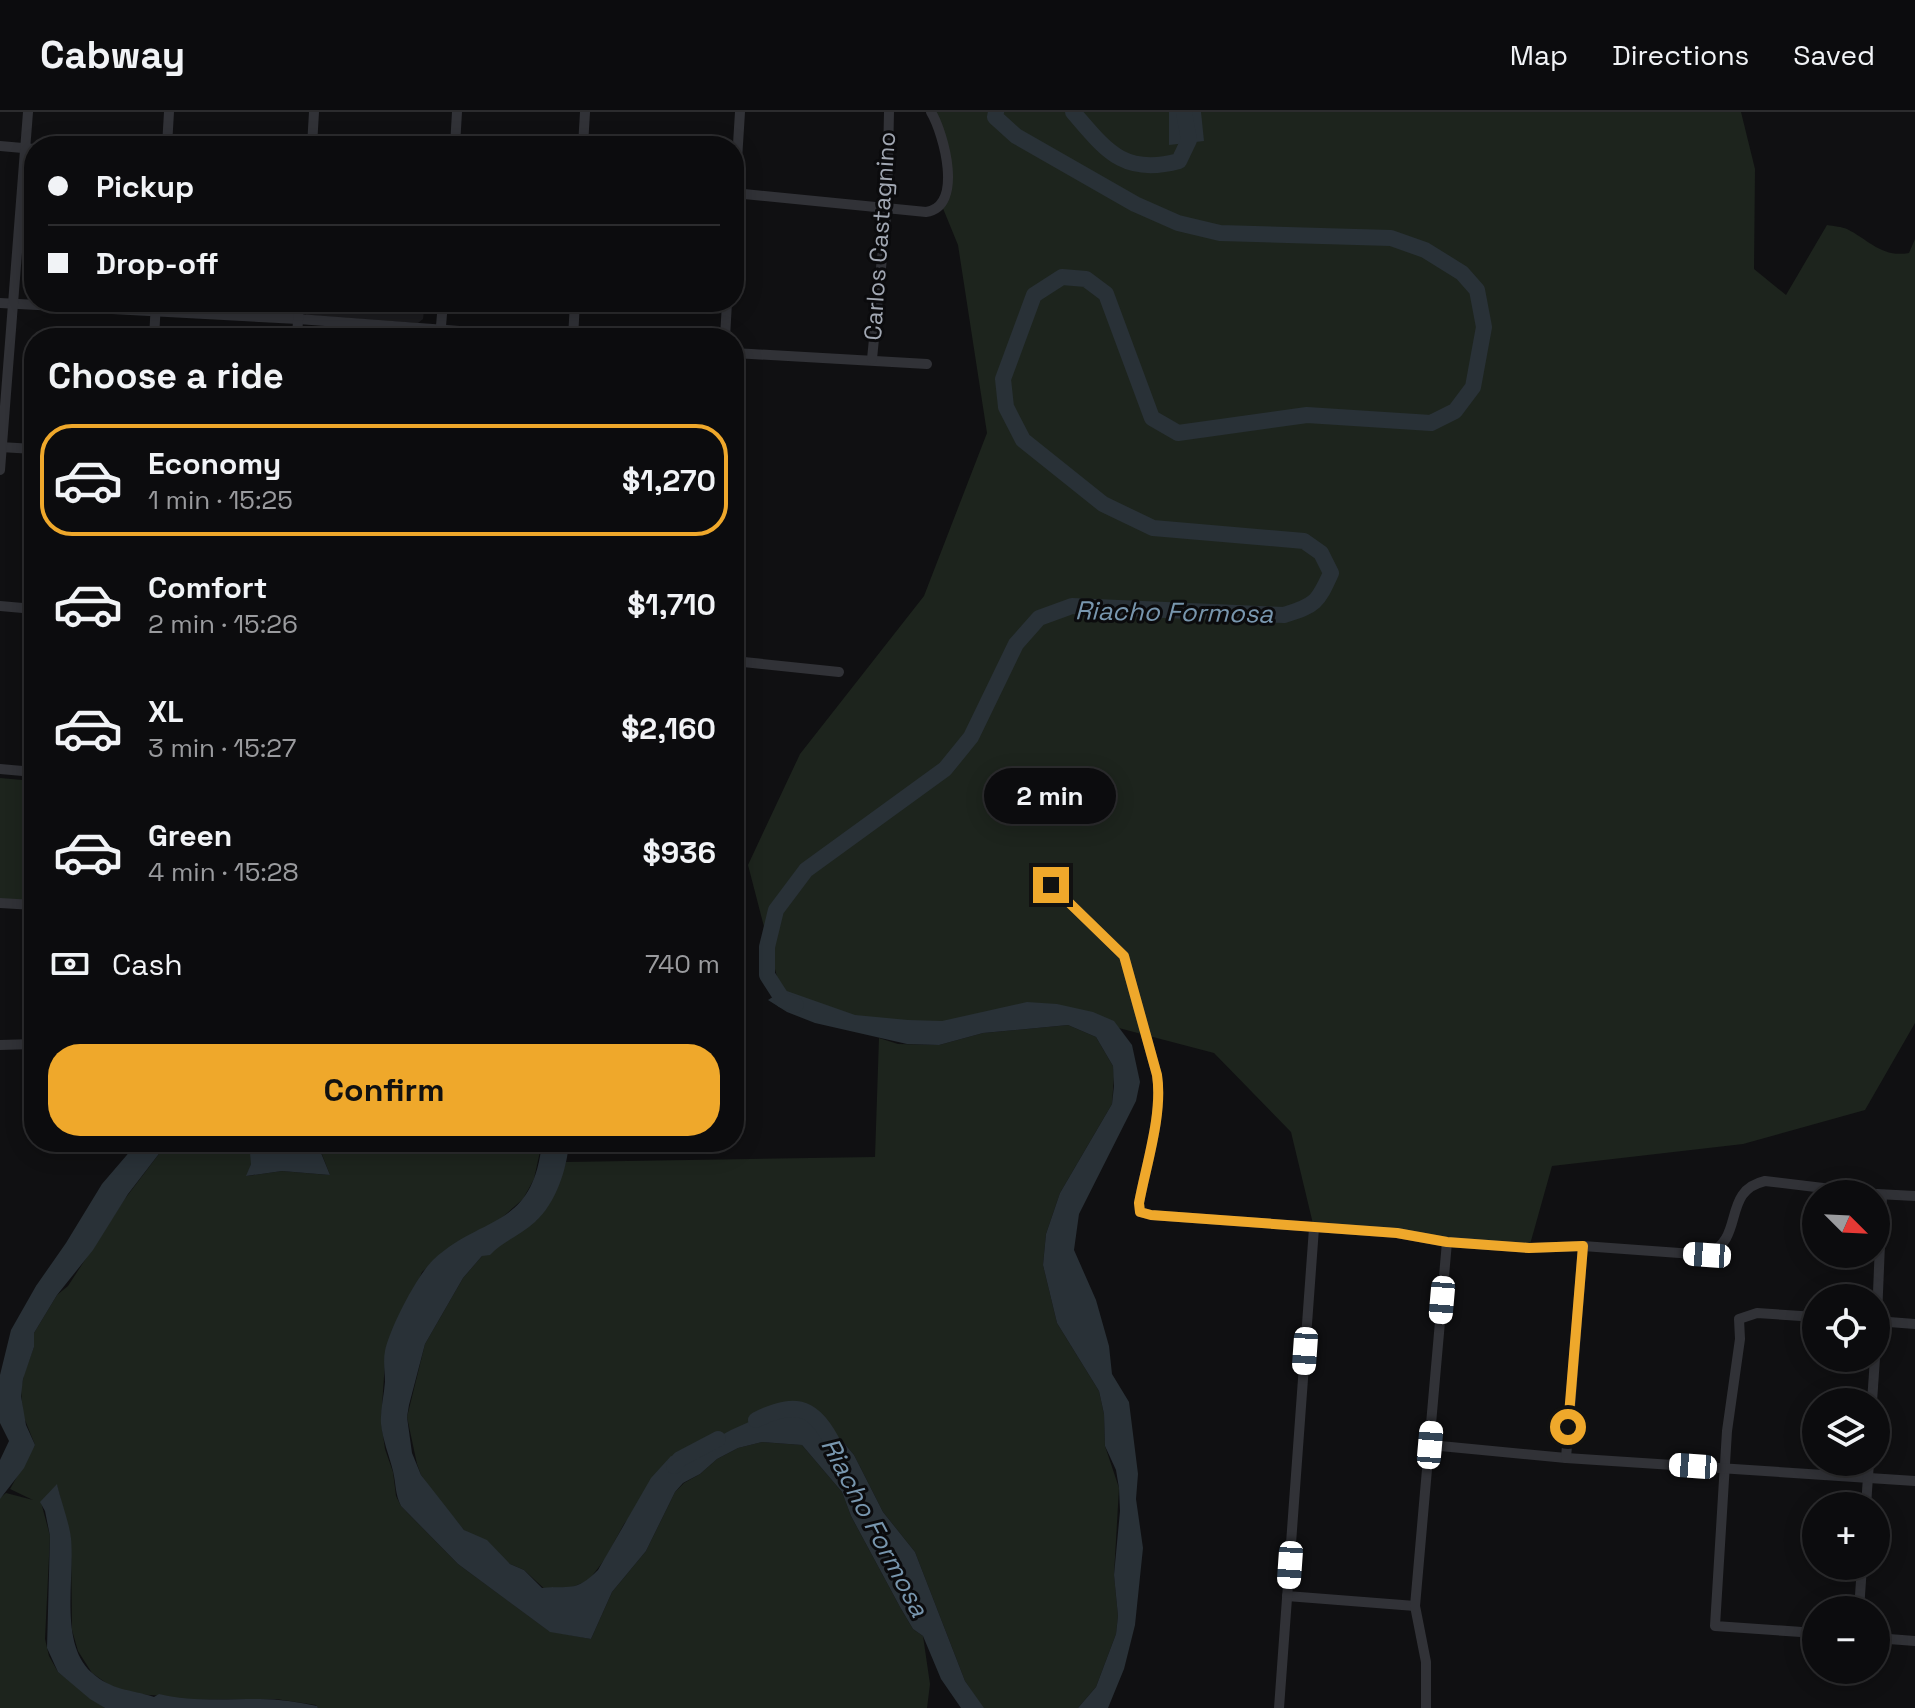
<!DOCTYPE html>
<html lang="en">
<head>
<meta charset="utf-8">
<style>
  body { margin:0; font-family:"Space Grotesk",sans-serif; background:#1a1a1c; color:#f1f3f6; height:100vh; display:flex; flex-direction:column; font-size:30px; white-space:nowrap }
  * { box-sizing:border-box; margin:0 }
  p { font-size:26px; color:#9a9b9e }
  .icon { flex:none; width:44px; height:44px; fill:none; stroke:currentColor; stroke-width:2; stroke-linecap:round; stroke-linejoin:round }
  .map { position:relative; flex:1; overflow:hidden }
  .side { position:absolute; left:24px; top:216px; width:720px; height:824px; display:flex; flex-direction:column; background:#0c0c0e; border-radius:32px; box-shadow:0 4px 20px #0003,0 0 0 2px #2c2c2e }
  .side>* { flex:none }
  .hud { position:absolute; left:24px; top:24px; width:720px; height:176px; border-radius:32px; box-shadow:0 4px 20px #0003,0 0 0 2px #2c2c2e; display:grid; align-content:center; height:176px; padding:0 24px; background:#0c0c0e }
  .needle { width:52px; rotate:114deg }
  .controls { position:absolute; left:1802px; top:1068px; display:grid; gap:16px }
  .controls a { display:grid; place-items:center; width:88px; height:88px; border-radius:50%; background:#0c0c0e; box-shadow:0 4px 20px #0003,0 0 0 2px #2c2c2e; font-size:40px }
  .end { position:absolute; width:36px; height:36px; margin:-18px; border:10px solid #efa82b; background:#111; box-shadow:0 0 0 4px #111 }
  .from { border-radius:50% }
  .bubble { position:absolute; height:56px; border-radius:28px; background:#0c0c0e; box-shadow:0 4px 20px #0003,0 0 0 2px #2c2c2e; font-size:26px; font-weight:800; line-height:56px; text-align:center }
  .car { position:absolute; width:24px; height:48px; margin:-24px -12px; border-radius:10px; box-shadow:0 0 6px 2px #0007; background:linear-gradient(#fff 24%,#345 0 40%,#fff 0 76%,#345 0 86%,#fff 0) }
  .hud b { display:flex; align-items:center; gap:28px; height:76px; font-size:30px }
  .hud b+b { border-top:2px solid #2c2c2e }
  .hud i { width:20px; height:20px; background:#f1f3f6 }
  ul { padding:0; list-style:none }
  li { display:flex; align-items:center; gap:24px; height:112px; margin:0 16px 12px; padding:0 8px; border:4px solid transparent; border-radius:32px }
  li div { flex:1 }
  li b { display:block; font-size:30px }
  li em { font-style:normal; font-weight:800 }
  li.current { border-color:#efa82b }
  li>.icon { width:72px; height:72px; stroke-width:1.5 }
  h2 { padding:0 24px; font-size:36px; line-height:96px }
  .pay { display:flex; align-items:center; gap:20px; height:88px; padding:0 24px; font-size:30px }
  .pay p { margin-inline-start:auto }
  .cta { display:flex; gap:16px; margin-top:auto; padding:16px 24px }
  .cta a { flex:1; height:92px; border-radius:32px; background:#efa82b; color:#111; font-size:32px; font-weight:800; line-height:92px; text-align:center }
  header { display:flex; align-items:center; gap:48px; box-sizing:border-box; height:112px; padding:0 40px; background:#0c0c0e; border-bottom:2px solid #2c2c2e }
  header strong { font-size:38px }
  nav { display:flex; gap:44px; margin-inline-start:auto; font-size:28px }
  .map>svg:first-child { display:block }
  .built { fill:#1c1c1f }
  .green { fill:#1d241d }
  .water { fill:#293137 }
  .lines { fill:none; stroke-linecap:round; stroke-linejoin:round }
  .river { stroke:#293137; stroke-width:16 }
  .minor { stroke:#313237; stroke-width:10 }
  .route { stroke:#efa82b; stroke-width:10 }
  .labels { text-anchor:middle; stroke-width:6; stroke-linejoin:round; paint-order:stroke }
  .street-label { font-size:24px; fill:#a1a7b2; stroke:#0b0b0d }
  .water-label { font-size:26px; font-style:italic; fill:#7896ae; stroke:#0b0b0d }
</style>
</head>
<body>
<header>
<strong>Cabway</strong>
<nav><a>Map</a><a>Directions</a><a>Saved</a></nav>
</header>
<div class="map">
<svg width="1915" height="1596" viewBox="0 0 1915 1596">
  <rect width="100%" height="100%" fill="#101012"/>
  <!-- built -->
  <path class="built" d="M307,190H425L423,207L418,211L306,203Z"/>
  <!-- green -->
  <g class="green">
    <path d="M930,0H1741L1755,57L1754,157L1786,183L1827,113C1834,114 1842,115 1847,117C1869,128 1882,146 1909,141L1915,127V911L1865,998L1743,1032L1552,1054L1529,1136L1314,1116L1291,1020L1214,941L1073,904L920,919L783,888L748,753L800,642L924,484L987,321L958,133L942,94L948,61Z"/>
    <path d="M0,666L34,669V790L0,787Z"/>
    <path d="M1068,913L1096,925L1113,954L1114,964L1112,992L1060,1081L1046,1122L1043,1153L1057,1211L1099,1279L1104,1302L1105,1334L1119,1376L1114,1463L1118,1504L1116,1522L1096,1575L1078,1596H983L965,1569L915,1440L883,1400L854,1343L844,1331L831,1326L805,1297H778L680,1347L624,1412L605,1447L589,1468L568,1477L549,1481L524,1458L510,1452L464,1418L438,1387L421,1363L417,1352L407,1305L425,1232L463,1166L482,1144L537,1108L557,1076L566,1050L875,1045L879,926L898,932L939,933L983,921Z"/>
    <path d="M168,1030H222L231,1032L228,1030H283L251,1052L247,1064L282,1059L330,1063L319,1035L327,1030H542L534,1067L523,1087L496,1111L452,1134L422,1160L385,1250L381,1309L385,1337L393,1360L396,1384L401,1394L458,1452L549,1519L591,1527L612,1480L646,1439L675,1380L684,1371L700,1362L717,1347L738,1336L762,1330L802,1333L842,1380L851,1404L900,1495L913,1517L923,1524L930,1572L927,1596H318L316,1593L276,1587L180,1588L165,1584L134,1582L109,1573L92,1561L78,1539L72,1518L71,1427L57,1373L41,1390L50,1424L45,1527L49,1544L58,1560L105,1596H0V1386L6,1381L33,1388L10,1377L35,1333L23,1303L21,1278L24,1262L34,1235V1221L57,1183L68,1174L124,1088Z"/>
  </g>
  <!-- water -->
  <g class="water">
    <path d="M1169,0H1201L1204,29L1169,33Z"/>
    <path d="M784,878L855,903L908,908L942,909L1027,890L1057,892L1093,900L1114,909L1132,933L1140,970L1136,989L1079,1102L1074,1138L1096,1188L1109,1234L1112,1262L1129,1290L1138,1362L1136,1387L1143,1436L1135,1513L1124,1557L1108,1596H1078L1096,1575L1116,1522L1118,1504L1114,1463L1120,1399L1119,1376L1116,1358L1105,1334L1104,1302L1099,1279L1057,1211L1043,1153L1046,1122L1060,1081L1112,992L1114,974L1113,954L1096,925L1068,913L983,921L939,933L907,932L815,911L787,900L768,888Z"/>
    <path d="M138,1030H168L128,1082L93,1138L57,1183L34,1221V1235L23,1267L21,1284L26,1313L35,1333L24,1356L0,1387V1348L9,1329L0,1311V1263L11,1218L36,1174L66,1131L102,1072Z"/>
    <path d="M283,1030H327L319,1036L330,1063L282,1059L246,1064L251,1052L250,1041L267,1039Z"/>
    <path d="M542,1030H569C567,1057 556,1091 535,1110C521,1123 503,1129 490,1143L482,1144L463,1166L425,1232L409,1293L407,1305L412,1341L421,1363L464,1418L487,1428L510,1452L524,1458L542,1476C570,1473 575,1481 598,1458L651,1366L671,1344L680,1346L731,1318L778,1297L817,1308L831,1326L844,1331L854,1343L883,1400L915,1440L965,1569L984,1596H961L941,1567L923,1524L913,1517L900,1495L851,1404L842,1380L802,1333L762,1330L738,1336L717,1347L700,1362L683,1371L675,1380L646,1439L612,1480L591,1527L550,1520L458,1452L401,1394C395,1382 396,1372 393,1359C389,1343 383,1329 381,1312C380,1298 384,1284 385,1270C385,1260 383,1249 385,1239C390,1216 416,1165 433,1148C482,1102 533,1118 542,1030Z"/>
    <path d="M57,1372C61,1389 69,1410 71,1426C75,1465 59,1531 91,1560C112,1579 130,1577 154,1585L159,1582C190,1590 228,1587 260,1587C279,1587 298,1590 317,1594L318,1596H105L90,1587L58,1560L47,1536L50,1424L45,1399L40,1390Z"/>
  </g>
  <g class="lines">
    <!-- river -->
    <g class="river">
      <path d="M1073,0C1106,38 1123,64 1179,49L1189,28L1184,0"/>
      <path d="M796,893L783,888L767,863V835L776,798L806,758L945,657L971,625L1016,532L1039,506L1072,494L1284,503C1315,494 1318,490 1331,461L1321,441L1304,429L1153,416L1103,392L1023,328L1006,295L1003,267L1034,183L1062,165L1086,167L1106,182L1152,306L1178,321L1307,303L1431,311L1455,299L1473,275L1484,215L1477,178L1462,161L1425,138L1391,126L1220,121L1178,111L1135,92L1016,24L995,5L996,0"/>
      <path d="M756,1308C803,1284 818,1300 839,1343"/>
      <path d="M674,1354L680,1347L718,1327"/>
    </g>
    <!-- minor -->
    <g class="minor">
      <path d="M0,34L34,37"/>
      <path d="M167,34L169,0"/>
      <path d="M312,34L314,0"/>
      <path d="M455,34L457,0"/>
      <path d="M583,34L585,0"/>
      <path d="M734,81L926,100C964,95 944,22 931,0"/>
      <path d="M734,96L740,0"/>
      <path d="M0,191L298,207L552,226"/>
      <path d="M154,226L156,190"/>
      <path d="M297,226L299,190"/>
      <path d="M440,226L443,190"/>
      <path d="M573,226L575,190"/>
      <path d="M725,226L727,190"/>
      <path d="M734,241L927,252"/>
      <path d="M872,247L887,95L889,0"/>
      <path d="M0,335L34,337"/>
      <path d="M0,358L28,0"/>
      <path d="M0,494L34,497"/>
      <path d="M734,549L839,560"/>
      <path d="M0,657L34,660"/>
      <path d="M1051,773L1124,844L1157,963C1163,1002 1146,1053 1139,1091L1140,1100L1151,1103L1397,1121L1447,1130L1529,1136L1583,1134L1707,1143C1746,1126 1721,1079 1765,1069L1873,1082"/>
      <path d="M0,791L34,793"/>
      <path d="M0,933L34,932"/>
      <path d="M1877,1082L1915,1084"/>
      <path d="M1816,1205L1757,1201L1739,1207L1740,1227L1727,1319L1715,1514L1816,1521"/>
      <path d="M1876,1209L1915,1212"/>
      <path d="M1876,1229L1882,1083"/>
      <path d="M1872,1290L1875,1246"/>
      <path d="M1430,1333L1566,1346L1915,1369"/>
      <path d="M1566,1346L1583,1134"/>
      <path d="M1866,1394L1869,1350"/>
      <path d="M1287,1484L1415,1494"/>
      <path d="M1859,1498L1862,1454"/>
      <path d="M1876,1526L1915,1529"/>
      <path d="M1279,1596L1314,1116"/>
      <path d="M1426,1596V1550L1415,1494L1447,1130"/>
    </g>
  </g>
  <g class="lines">
    <!-- route -->
    <path class="route" d="M1051,773L1124,844L1157,963C1163,1002 1146,1053 1139,1091L1140,1100L1151,1103L1397,1121L1447,1130L1529,1136L1583,1134L1568,1315"/>
  </g>
  <g class="labels">
    <!-- street labels -->
    <g class="street-label">
      <text transform="translate(880 124) rotate(-86)" y="8">Carlos Castagnino</text>
    </g>
    <!-- water labels -->
    <g class="water-label">
      <text transform="translate(1174 500) rotate(1)" y="9">Riacho Formosa</text>
      <text transform="translate(875 1415) rotate(62)" y="9">Riacho Formosa</text>
    </g>
  </g>
</svg>
<div class="controls">
<a><svg class="needle" viewBox="-14 -14 28 28"><path d="M0-13l5 13h-10z" fill="#e53935"/><path d="M0 13l5-13h-10z" fill="#9a9b9e"/></svg></a>
<a><svg class="icon" aria-label="locate" viewBox="0 0 24 24"><circle cx="12" cy="12" r="6"/><path d="M12 2v4M12 18v4M2 12h4M18 12h4"/></svg></a>
<a><svg class="icon" aria-label="layers" viewBox="0 0 24 24"><path d="M12 4l9 5-9 5-9-5zM3 14l9 5 9-5"/></svg></a>
<a>+</a>
<a>−</a>
</div>
<i class="end from" style="left:1568px;top:1315px"></i>
<i class="end" style="left:1051px;top:773px"></i>
<div class="bubble" style="left:984px;top:656px;width:132px">2 min</div>
<i class="car" style="left:1707px;top:1143px;rotate:274deg"></i>
<i class="car" style="left:1442px;top:1188px;rotate:185deg"></i>
<i class="car" style="left:1305px;top:1239px;rotate:184deg"></i>
<i class="car" style="left:1430px;top:1333px;rotate:5deg"></i>
<i class="car" style="left:1693px;top:1354px;rotate:274deg"></i>
<i class="car" style="left:1290px;top:1453px;rotate:184deg"></i>
<div class="hud">
<b><i class="from"></i>Pickup</b>
<b><i></i>Drop-off</b>
</div>
<section class="side">
<h2>Choose a ride</h2>
<ul>
<li class="current"><svg class="icon" aria-label="car" viewBox="0 0 24 24"><path d="M5 17H2v-5l4-1 3-4h7l3 4 3 1v5h-3M9 17h6M6 11h13"/><circle cx="7" cy="17" r="2"/><circle cx="17" cy="17" r="2"/></svg><div><b>Economy</b><p>1 min · 15:25</p></div><em>$1,270</em></li>
<li><svg class="icon" aria-label="car" viewBox="0 0 24 24"><path d="M5 17H2v-5l4-1 3-4h7l3 4 3 1v5h-3M9 17h6M6 11h13"/><circle cx="7" cy="17" r="2"/><circle cx="17" cy="17" r="2"/></svg><div><b>Comfort</b><p>2 min · 15:26</p></div><em>$1,710</em></li>
<li><svg class="icon" aria-label="car" viewBox="0 0 24 24"><path d="M5 17H2v-5l4-1 3-4h7l3 4 3 1v5h-3M9 17h6M6 11h13"/><circle cx="7" cy="17" r="2"/><circle cx="17" cy="17" r="2"/></svg><div><b>XL</b><p>3 min · 15:27</p></div><em>$2,160</em></li>
<li><svg class="icon" aria-label="car" viewBox="0 0 24 24"><path d="M5 17H2v-5l4-1 3-4h7l3 4 3 1v5h-3M9 17h6M6 11h13"/><circle cx="7" cy="17" r="2"/><circle cx="17" cy="17" r="2"/></svg><div><b>Green</b><p>4 min · 15:28</p></div><em>$936</em></li>
</ul>
<div class="pay"><svg class="icon" aria-label="cash" viewBox="0 0 24 24"><path d="M3 7h18v10H3z"/><circle cx="12" cy="12" r="2"/></svg>Cash<p>740 m</p></div>
<div class="cta"><a>Confirm</a></div>
</section>
</div>
</body>
</html>
